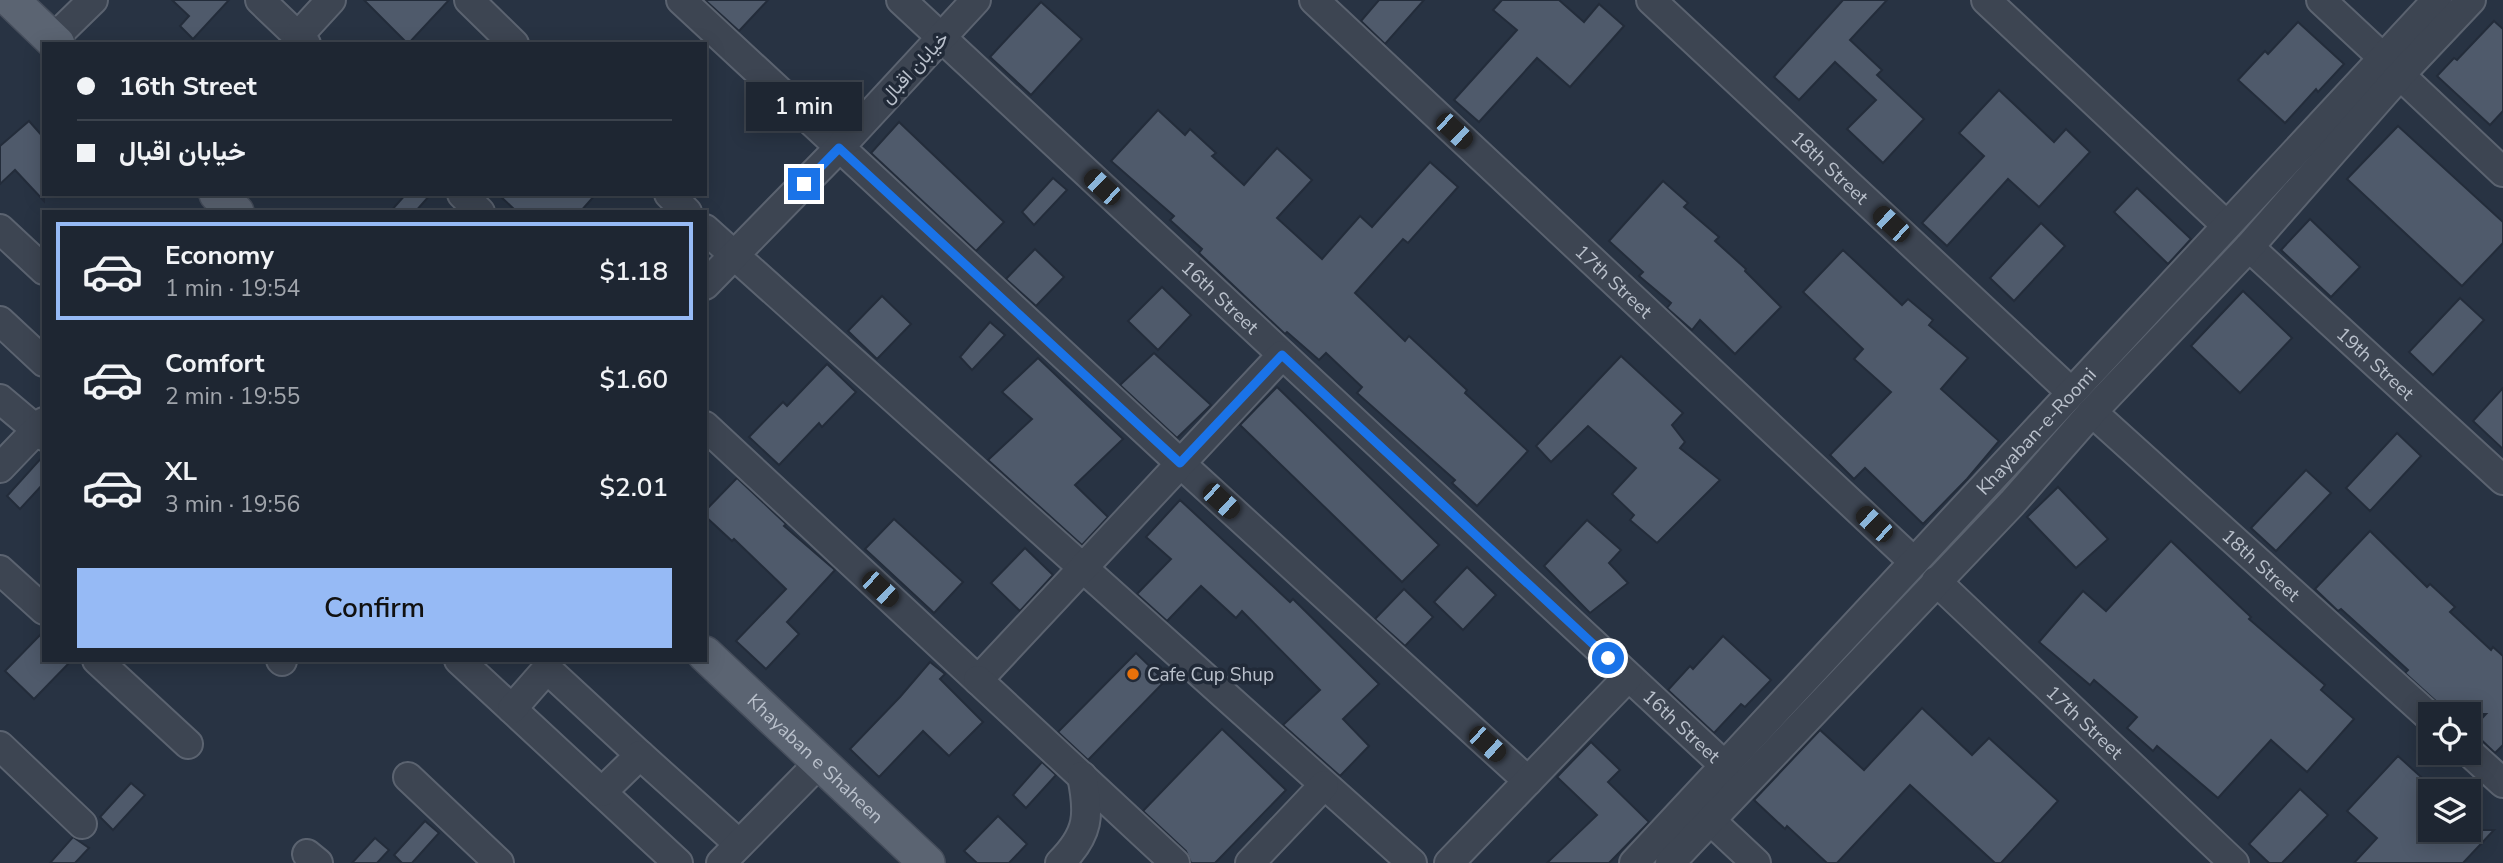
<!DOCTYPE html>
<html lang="en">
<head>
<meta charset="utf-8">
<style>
  body { margin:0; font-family:"Nunito Sans",Vazirmatn,sans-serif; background:#262e3a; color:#f1f3f6; height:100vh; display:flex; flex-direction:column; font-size:26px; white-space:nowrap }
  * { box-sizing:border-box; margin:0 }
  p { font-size:23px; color:#a1a5ac }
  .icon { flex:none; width:38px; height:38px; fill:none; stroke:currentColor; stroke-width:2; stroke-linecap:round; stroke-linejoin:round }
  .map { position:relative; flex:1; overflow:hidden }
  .sheet { position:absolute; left:42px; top:210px; width:665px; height:452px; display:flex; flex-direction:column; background:#1e2632; border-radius:0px; box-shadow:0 4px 18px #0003,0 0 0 2px #3c434d }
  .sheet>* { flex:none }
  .hud { position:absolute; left:42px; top:42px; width:665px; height:154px; border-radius:0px; box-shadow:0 4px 18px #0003,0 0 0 2px #3c434d; display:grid; align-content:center; height:154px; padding:0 35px; background:#1e2632 }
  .fabs { position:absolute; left:2418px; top:702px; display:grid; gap:14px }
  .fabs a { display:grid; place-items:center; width:63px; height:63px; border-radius:0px; background:#1e2632; box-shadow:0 4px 18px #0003,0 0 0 2px #3c434d; font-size:35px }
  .end { position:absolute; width:32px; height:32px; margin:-16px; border:9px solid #1a73e8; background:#fff; box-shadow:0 0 0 4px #fff }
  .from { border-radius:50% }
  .bubble { position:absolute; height:49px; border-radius:0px; background:#1e2632; box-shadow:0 4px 18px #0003,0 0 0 2px #3c434d; font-size:23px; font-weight:600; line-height:49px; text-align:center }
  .car { position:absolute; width:21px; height:42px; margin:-21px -10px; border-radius:9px; box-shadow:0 0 5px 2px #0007; background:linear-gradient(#222 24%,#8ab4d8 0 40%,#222 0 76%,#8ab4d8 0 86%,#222 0) }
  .hud b { display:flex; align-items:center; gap:24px; height:66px; font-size:26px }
  .hud b+b { border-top:2px solid #3c434d }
  .hud i { width:18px; height:18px; background:#f1f3f6 }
  ul { padding:12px 0 0; list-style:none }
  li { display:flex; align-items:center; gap:21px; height:98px; margin:0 14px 10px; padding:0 21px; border:4px solid transparent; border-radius:0px }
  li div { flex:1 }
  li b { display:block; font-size:26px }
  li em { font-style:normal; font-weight:600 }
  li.current { border-color:#96baf5 }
  li>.icon { width:63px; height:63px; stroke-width:1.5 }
  .cta { display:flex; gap:14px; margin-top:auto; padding:14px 35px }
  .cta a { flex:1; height:80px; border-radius:0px; background:#96baf5; color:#111; font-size:28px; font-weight:600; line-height:80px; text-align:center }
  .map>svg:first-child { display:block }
  .building { fill:#4f5a6b; stroke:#232c3a; stroke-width:2 }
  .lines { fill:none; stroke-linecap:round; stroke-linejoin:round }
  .minor-casing { stroke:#5b6370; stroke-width:32 }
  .major-casing { stroke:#464e5c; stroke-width:38 }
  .minor { stroke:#3d4552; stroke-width:28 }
  .major { stroke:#5b6472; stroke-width:35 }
  .route { stroke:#1a73e8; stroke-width:9 }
  .food-dot { fill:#e8710a; stroke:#212a38; stroke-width:2.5 }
  .labels { text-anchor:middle; stroke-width:7; stroke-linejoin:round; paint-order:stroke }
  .street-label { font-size:19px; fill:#bac1cc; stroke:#212a38 }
  .poi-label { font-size:19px; fill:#bac1cc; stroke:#212a38; text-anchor:start }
</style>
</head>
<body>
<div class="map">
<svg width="2503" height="863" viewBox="0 0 2503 863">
  <rect width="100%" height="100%" fill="#283343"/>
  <!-- building -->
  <g class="building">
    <path d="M172,0H229L193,39L180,26L189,16Z"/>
    <path d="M364,0H449L408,44Z"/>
    <path d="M705,0H768L739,31Z"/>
    <path d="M1379,0H1424L1385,44L1361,21Z"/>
    <path d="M1502,0H1559L1584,22L1599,4L1624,26L1570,87L1537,58L1479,122L1454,100L1517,30L1493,10Z"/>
    <path d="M1843,0H1887L1850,40L1882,70L1877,75L1924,119L1883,163L1847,129L1876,100L1835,62L1799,100L1774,77Z"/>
    <path d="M1041,2L1082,39L1031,95L990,57Z"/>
    <path d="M2494,21L2503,29V111L2490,125L2437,76L2454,58L2457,60Z"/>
    <path d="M2298,22L2344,64L2318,92L2316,89L2285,123L2238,80L2265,51L2268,54Z"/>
    <path d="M1999,90L2054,142L2066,129L2090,152L2039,207L2008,179L1947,246L1922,223L1984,156L1959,133Z"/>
    <path d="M1158,110L1185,135L1190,129L1216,153L1212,156L1244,185L1277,148L1312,180L1277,218L1322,259L1360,216L1372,227L1430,162L1458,187L1408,243L1403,239L1355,293L1405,341L1409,336L1467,390L1465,393L1528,451L1477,506L1452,483L1455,480L1357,393L1362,387L1326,353L1319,360L1287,332L1285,334L1199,253L1202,249L1170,220L1174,216L1111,161Z"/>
    <path d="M29,121L44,138V201L15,170L0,184V146Z"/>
    <path d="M899,122L1004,222L976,251L871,153Z"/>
    <path d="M2398,126L2503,222V243L2462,286L2347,179Z"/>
    <path d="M1053,178L1067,190L1034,225L1022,212Z"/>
    <path d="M1663,181L1688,203L1684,207L1719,237L1715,241L1746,269L1745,271L1781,307L1735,354L1700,320L1692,330L1667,308L1671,303L1639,276L1643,272L1609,241Z"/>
    <path d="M2137,188L2191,239L2168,264L2114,212Z"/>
    <path d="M406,194H431L415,212H390Z"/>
    <path d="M498,194H596L580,212H517Z"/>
    <path d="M2310,219L2360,267L2331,297L2281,250Z"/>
    <path d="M2041,223L2065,246L2014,301L1990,278Z"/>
    <path d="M1035,249L1064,277L1036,306L1006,279Z"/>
    <path d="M1843,250L1902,305L1908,299L1933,320L1929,325L1968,358L1941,389L1999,441L1967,479L1923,524L1865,468L1854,479L1830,455L1891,392L1854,359L1863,349L1803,292Z"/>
    <path d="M1162,287L1191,315L1158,350L1128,321Z"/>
    <path d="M2243,291L2292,338L2240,393L2191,346Z"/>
    <path d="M882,296L911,324L877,359L848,331Z"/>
    <path d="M2460,298L2484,320L2433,375L2409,352Z"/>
    <path d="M990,322L1005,335L972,370L960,357Z"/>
    <path d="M1154,353L1211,405L1177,438L1120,385Z"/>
    <path d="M1621,356L1683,413L1672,425L1685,442L1680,448L1720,480L1657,543L1630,520L1634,515L1612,494L1636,468L1588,426L1551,462L1536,446Z"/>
    <path d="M1038,358L1123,439L1075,485L1108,517L1082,545L988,460L1032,419L1002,392Z"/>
    <path d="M827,364L856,392L822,427L819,423L779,465L749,437L783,402L787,406Z"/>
    <path d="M1277,387L1439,545L1402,582L1240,425Z"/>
    <path d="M2503,388V449L2473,421Z"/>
    <path d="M2397,433L2421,456L2370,511L2346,488Z"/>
    <path d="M44,455V483L20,509L7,496Z"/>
    <path d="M2306,470L2331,493L2276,551L2251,528Z"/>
    <path d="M737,478L786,524L784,526L835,570L787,622L799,634L766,669L736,641L786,589L734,539L732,541L705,516V511Z"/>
    <path d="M2058,487L2108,539L2076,568L2027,517Z"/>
    <path d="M1180,500L1290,602L1293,599L1379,684L1343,719L1369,746L1340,776L1283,725L1320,690L1242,611L1236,618L1201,586L1167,621L1137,594L1171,559L1146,537Z"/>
    <path d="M894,519L963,582L934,613L865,549Z"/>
    <path d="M1587,520L1621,550L1609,563L1628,583L1590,613L1544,566Z"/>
    <path d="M2370,531L2427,587L2430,584L2455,607L2450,612L2491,650L2493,647L2503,656V745L2495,753L2471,730L2486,714H2450L2405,673L2408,670L2373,638L2341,609L2338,611L2315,589Z"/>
    <path d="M2171,541L2251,617L2249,619L2325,685L2321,690L2354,719L2307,772L2271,740L2218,798L2157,746L2153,751L2127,728L2137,717L2094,680L2090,685L2039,642L2083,591L2106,611Z"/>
    <path d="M1025,548L1053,575L1020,611L991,583Z"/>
    <path d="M1467,567L1496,595L1463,630L1434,602Z"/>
    <path d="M1404,589L1433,617L1405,646L1375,619Z"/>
    <path d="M44,631V660H72L34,699L5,671Z"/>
    <path d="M1723,636L1771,680L1745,707L1741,704L1714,733L1668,690L1690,666L1693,669Z"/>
    <path d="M1136,653L1165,681L1088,760L1058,732Z"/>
    <path d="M930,662L945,674L940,679L983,722L949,756L923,731L879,777L850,749L900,697Z"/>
    <path d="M1922,708L1972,755L1989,738L2058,801L2001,863H1995L1910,785L1837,863H1827L1787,826L1785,829L1754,800L1820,730L1864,770Z"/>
    <path d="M1222,729L1286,790L1215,863H1191L1186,851L1143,811Z"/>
    <path d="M1591,742L1620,770L1608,782L1649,822L1609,863H1547L1597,815L1557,777Z"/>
    <path d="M2398,756L2431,786V830H2469V818L2481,830H2494L2463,863H2354L2377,838L2347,811Z"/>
    <path d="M1042,762L1056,775L1026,808L1013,795Z"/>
    <path d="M131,783L145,795L113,830L100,817Z"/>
    <path d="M2300,789L2328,815L2282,863H2269L2249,844Z"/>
    <path d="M998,816L1027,844L1009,863H977L964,851Z"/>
    <path d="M425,821L439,833L412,863H402L394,855Z"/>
    <path d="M73,837L89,848L75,863H50Z"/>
    <path d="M375,838L389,850L377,863H352Z"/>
  </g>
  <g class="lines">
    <defs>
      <g id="minor">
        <path d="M260,0L306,44"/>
        <path d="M469,0L514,44"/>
        <path d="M681,0L1180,463L1528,781"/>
        <path id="s1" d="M901,0L1724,765"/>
        <path id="s2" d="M1314,0L1914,562"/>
        <path id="s3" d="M1651,0L2071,392"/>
        <path d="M1986,0L2226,225"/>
        <path d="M2321,0L2382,57"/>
        <path d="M298,36L331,0"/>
        <path d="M53,39L93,0"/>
        <path d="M2400,75L2503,172"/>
        <path d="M462,194L480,212"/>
        <path d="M669,194L687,212"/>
        <path d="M0,229L44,270"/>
        <path d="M705,229L1412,863"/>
        <path id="s4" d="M2249,247L2503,480"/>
        <path d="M705,285L839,148L976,0"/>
        <path d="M0,321L44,362"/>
        <path d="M0,399L44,436"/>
        <path id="s5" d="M2092,412L2431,718"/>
        <path d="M705,426L978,680L1282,355"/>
        <path d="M0,468L44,422"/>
        <path d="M0,570L44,610"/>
        <path id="s6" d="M1936,581L2234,863"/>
        <path d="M97,660L188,744"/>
        <path d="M281,660L282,661"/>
        <path d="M459,660L678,863"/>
        <path d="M978,680L1175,863"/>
        <path d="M512,709L547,669L640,755"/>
        <path d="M0,746L82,824"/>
        <path d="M2469,752L2503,783"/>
        <path d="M408,777L499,863"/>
        <path d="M602,792L640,755L739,844"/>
        <path d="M1709,819L1756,863"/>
        <path d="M307,854L318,863"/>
        <path d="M721,863L820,762"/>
        <path d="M1060,863C1089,834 1090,815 1082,776"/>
        <path d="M1250,863L1324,785"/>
        <path d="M1449,863L1628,677"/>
        <path id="s7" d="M1634,863L2437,0"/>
        <path d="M1670,863L2012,503L2092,412L2249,247L2400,75L2471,0"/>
      </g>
      <g id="major">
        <path d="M11,0L57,44"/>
        <path d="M217,194L236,212"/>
        <path id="s8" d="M705,654L927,863"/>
      </g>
    </defs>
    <!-- minor casing -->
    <use href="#minor" class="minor-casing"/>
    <!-- major casing -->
    <use href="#major" class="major-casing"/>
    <!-- minor -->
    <use href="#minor" class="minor"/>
    <!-- major -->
    <use href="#major" class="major"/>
  </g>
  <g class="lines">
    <!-- route -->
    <path class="route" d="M804,184L839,148L1180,463L1282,355L1608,658"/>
  </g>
  <!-- markers -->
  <circle class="food-dot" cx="1133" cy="674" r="7"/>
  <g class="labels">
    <!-- street labels -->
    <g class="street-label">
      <text transform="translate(914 67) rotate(-47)" y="7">خیابان اقبال</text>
      <text dy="7" stroke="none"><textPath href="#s3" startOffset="245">18th Street</textPath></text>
      <text dy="7" stroke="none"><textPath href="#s2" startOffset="411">17th Street</textPath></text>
      <text dy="7" stroke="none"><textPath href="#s1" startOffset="436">16th Street</textPath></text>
      <text dy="7" stroke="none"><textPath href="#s4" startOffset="172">19th Street</textPath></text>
      <text dy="7" stroke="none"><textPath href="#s7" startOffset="590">Khayaban-e-Roomi</textPath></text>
      <text dy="7" stroke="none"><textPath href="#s5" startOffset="228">18th Street</textPath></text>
      <text dy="7" stroke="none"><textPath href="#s6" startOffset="205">17th Street</textPath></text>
      <text dy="7" stroke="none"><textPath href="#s1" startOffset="1066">16th Street</textPath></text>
      <text dy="7" stroke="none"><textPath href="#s8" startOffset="152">Khayaban e Shaheen</textPath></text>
    </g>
    <!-- poi labels -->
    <g class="poi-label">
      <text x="1147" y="681">Cafe Cup Shup</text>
    </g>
  </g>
</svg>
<div class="fabs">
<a><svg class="icon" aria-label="locate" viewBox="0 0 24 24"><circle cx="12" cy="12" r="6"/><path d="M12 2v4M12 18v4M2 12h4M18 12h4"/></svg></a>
<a><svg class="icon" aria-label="layers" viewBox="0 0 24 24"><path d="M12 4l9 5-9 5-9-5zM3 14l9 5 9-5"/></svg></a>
</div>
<i class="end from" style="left:1608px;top:658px"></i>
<i class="end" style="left:804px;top:184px"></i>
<div class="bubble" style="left:746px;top:82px;width:116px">1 min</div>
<i class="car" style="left:1454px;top:131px;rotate:133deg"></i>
<i class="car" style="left:1102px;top:187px;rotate:313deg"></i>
<i class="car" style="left:1891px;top:224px;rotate:313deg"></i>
<i class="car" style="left:1221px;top:501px;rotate:132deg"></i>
<i class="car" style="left:1874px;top:524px;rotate:313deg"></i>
<i class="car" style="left:880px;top:589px;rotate:133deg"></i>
<i class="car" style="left:1487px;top:744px;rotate:132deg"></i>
<div class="hud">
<b><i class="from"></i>16th Street</b>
<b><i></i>خیابان اقبال</b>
</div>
<section class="sheet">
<ul>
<li class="current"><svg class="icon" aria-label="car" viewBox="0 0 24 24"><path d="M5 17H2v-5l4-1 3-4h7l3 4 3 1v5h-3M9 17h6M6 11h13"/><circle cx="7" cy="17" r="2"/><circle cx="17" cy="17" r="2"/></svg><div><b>Economy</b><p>1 min · 19:54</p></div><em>$1.18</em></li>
<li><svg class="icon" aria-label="car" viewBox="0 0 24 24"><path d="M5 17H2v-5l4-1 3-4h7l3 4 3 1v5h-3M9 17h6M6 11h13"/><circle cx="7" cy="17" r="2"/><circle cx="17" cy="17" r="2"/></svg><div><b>Comfort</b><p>2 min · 19:55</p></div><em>$1.60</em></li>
<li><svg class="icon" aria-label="car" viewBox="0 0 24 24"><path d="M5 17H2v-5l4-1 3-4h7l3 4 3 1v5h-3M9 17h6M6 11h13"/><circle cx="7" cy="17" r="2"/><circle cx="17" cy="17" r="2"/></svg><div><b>XL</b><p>3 min · 19:56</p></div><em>$2.01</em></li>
</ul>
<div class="cta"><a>Confirm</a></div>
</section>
</div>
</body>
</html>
